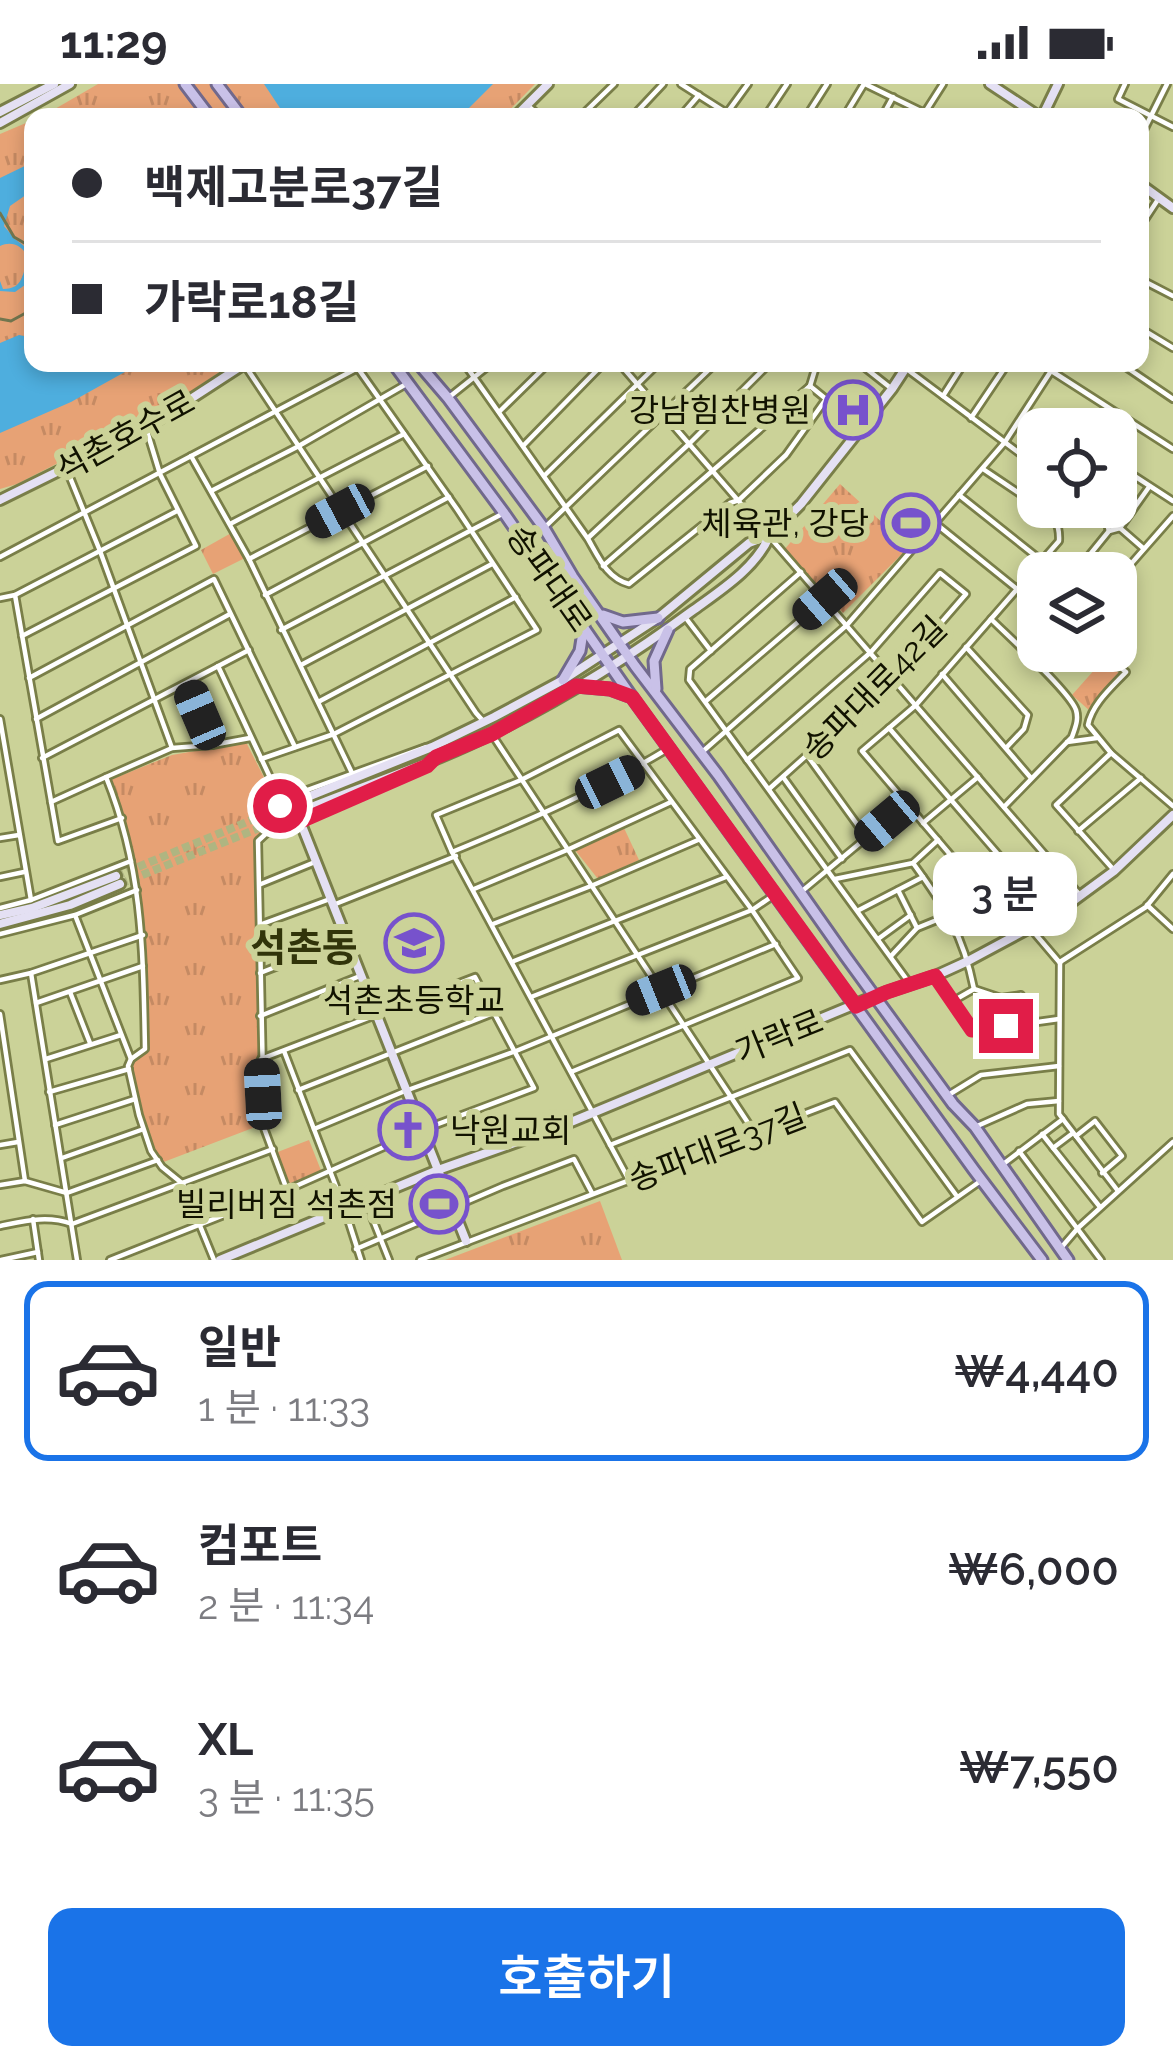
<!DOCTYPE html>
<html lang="ko">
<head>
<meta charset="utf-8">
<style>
  body { margin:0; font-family:Raleway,"Noto Sans KR",sans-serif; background:#f2f2f3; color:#2b2b33; height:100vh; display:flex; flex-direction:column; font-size:45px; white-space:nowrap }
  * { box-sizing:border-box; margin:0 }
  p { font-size:39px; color:#7c7c81 }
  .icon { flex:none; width:66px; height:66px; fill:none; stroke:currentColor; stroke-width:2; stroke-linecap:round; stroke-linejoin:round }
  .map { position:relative; height:1176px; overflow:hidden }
  .side { display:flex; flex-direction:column; background:#fff; flex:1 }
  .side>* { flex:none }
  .hud { position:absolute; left:24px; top:24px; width:1125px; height:264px; border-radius:24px; box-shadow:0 6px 18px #0003; display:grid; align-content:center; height:264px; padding:0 48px; background:#fff }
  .fabs { position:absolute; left:1017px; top:324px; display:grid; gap:24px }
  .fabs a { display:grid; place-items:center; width:120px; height:120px; border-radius:24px; background:#fff; box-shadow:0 6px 18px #0003; font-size:60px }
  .end { position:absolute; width:54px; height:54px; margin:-27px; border:15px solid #e11d48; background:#fff; box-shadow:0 0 0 6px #fff }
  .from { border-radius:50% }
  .bubble { position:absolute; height:84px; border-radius:24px; background:#fff; box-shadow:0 6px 18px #0003; font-size:39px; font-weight:600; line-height:84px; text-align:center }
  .car { position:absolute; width:36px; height:72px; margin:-36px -18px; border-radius:15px; box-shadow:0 0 9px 3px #0007; background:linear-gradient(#222 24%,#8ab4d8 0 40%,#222 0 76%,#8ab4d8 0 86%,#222 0) }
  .hud b { display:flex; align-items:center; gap:42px; height:114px; font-size:45px }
  .hud b+b { border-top:3px solid #e1e1e2 }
  .hud i { width:30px; height:30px; background:#2b2b33 }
  ul { padding:21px 0 0; list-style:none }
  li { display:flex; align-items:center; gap:36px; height:180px; margin:0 24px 18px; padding:0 24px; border:6px solid transparent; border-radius:24px }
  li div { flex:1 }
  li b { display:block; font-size:45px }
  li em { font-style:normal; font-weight:600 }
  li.on { border-color:#1a73e8 }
  li>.icon { width:108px; height:108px; stroke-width:1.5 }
  .primary-button { display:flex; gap:24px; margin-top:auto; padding:24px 48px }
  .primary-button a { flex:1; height:138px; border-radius:24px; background:#1a73e8; color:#fff; font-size:48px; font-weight:600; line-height:138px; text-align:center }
  .status { display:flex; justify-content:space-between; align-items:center; height:84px; padding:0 60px; background:#fff; direction:ltr }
  .status svg { height:33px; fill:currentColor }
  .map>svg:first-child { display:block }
  .park { fill:url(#park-tufts) }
  .water { fill:#4eaede }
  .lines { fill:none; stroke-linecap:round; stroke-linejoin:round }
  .secondary-tunnel { stroke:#afb581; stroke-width:8; stroke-dasharray:8 4; stroke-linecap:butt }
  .street-casing { stroke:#797e48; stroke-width:10 }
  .secondary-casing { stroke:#797e48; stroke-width:14 }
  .primary-casing { stroke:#71698c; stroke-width:15 }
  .street { stroke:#fff; stroke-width:4.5 }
  .secondary { stroke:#e4e0f3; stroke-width:8 }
  .primary { stroke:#c9c1e8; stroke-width:9 }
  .rail { stroke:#72764f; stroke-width:3 }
  .route { stroke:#e11d48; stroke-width:15 }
  .labels { text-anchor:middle; stroke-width:12; stroke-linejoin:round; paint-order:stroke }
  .poi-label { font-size:33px; fill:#111200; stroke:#cbd298; text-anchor:end }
  .street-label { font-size:33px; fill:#111200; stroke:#cbd298 }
  .quarter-label { font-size:39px; font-weight:bold; fill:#31340a; stroke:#cbd298 }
</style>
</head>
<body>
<div class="status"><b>11:29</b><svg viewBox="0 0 49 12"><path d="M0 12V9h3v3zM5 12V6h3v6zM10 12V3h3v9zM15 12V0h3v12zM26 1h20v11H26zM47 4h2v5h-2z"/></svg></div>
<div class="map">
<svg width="1173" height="1176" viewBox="0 0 1173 1176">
  <defs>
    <pattern id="park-tufts" width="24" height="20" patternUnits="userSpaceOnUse" patternTransform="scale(3)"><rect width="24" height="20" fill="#e7a275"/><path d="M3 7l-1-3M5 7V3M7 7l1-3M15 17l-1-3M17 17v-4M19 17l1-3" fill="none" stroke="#c58a63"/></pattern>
  </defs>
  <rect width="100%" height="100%" fill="#cbd298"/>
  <!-- park -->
  <g class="park">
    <path d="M98,0H535L503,33H41Z"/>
    <path d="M33,36V279H232C166,328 90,362 17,400L0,405V50Z"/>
    <path d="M840,400L909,463L843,529L784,466Z"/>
    <path d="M233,448L245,474L213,490L201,466Z"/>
    <path d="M1104,575L1122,589L1090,627L1072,611Z"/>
    <path d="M246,658L278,721L275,731L278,737L256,756L263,1040L161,1079C141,1051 137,1015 130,982L133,975L147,965C145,868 145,788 110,696L172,671Z"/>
    <path d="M624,744L639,776L598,795L575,766Z"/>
    <path d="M309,1056L322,1089L288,1103L275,1069Z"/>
    <path d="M600,1117L622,1176H445Z"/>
  </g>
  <!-- water -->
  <g class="water">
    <path d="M264,0H493L460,33H286Z"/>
    <path d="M33,78V106L10,122L4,142L15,155L33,169V181L28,189L32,196L15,208L0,207V197L3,205C25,205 21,188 29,177C25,163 13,156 0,162V94Z"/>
    <path d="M19,251L33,254V279H141L71,318L0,349V259Z"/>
  </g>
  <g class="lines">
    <!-- secondary-tunnel -->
    <g class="secondary-tunnel">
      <path d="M116,792L305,714"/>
      <path d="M120,800L309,724"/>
    </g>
    <defs>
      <g id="street">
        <path d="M681,0L733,33"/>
        <path d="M865,0L933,33"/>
        <path d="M1125,0L1118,15L1173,43"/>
        <path d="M527,21L541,33"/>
        <path d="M580,33L614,0"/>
        <path d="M632,33L663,0"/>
        <path d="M680,33L699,11"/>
        <path d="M724,33L748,0"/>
        <path d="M765,33L787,0"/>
        <path d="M806,33L827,0"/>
        <path d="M844,33L864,0"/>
        <path d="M882,33L893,13"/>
        <path d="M922,33L943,0"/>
        <path d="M1140,54L1167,0"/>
        <path d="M1140,143L1159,114"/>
        <path d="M1140,195L1173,212"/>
        <path d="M1140,244L1173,264"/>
        <path d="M464,279L588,455C599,474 607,494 629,500L730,419L739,416L786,371L826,315L810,302"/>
        <path d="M619,279L1079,810"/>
        <path d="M859,279L892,305"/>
        <path d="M1039,279L1173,365"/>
        <path d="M1120,279L1173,315"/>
        <path d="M244,280L476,629L484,638"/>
        <path d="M908,286L1038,383"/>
        <path d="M810,302L817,279"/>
        <path d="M943,312L964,279"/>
        <path d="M448,314L492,279"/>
        <path d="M499,328L549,279"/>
        <path d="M971,334L1008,279"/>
        <path d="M1062,345H1063"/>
        <path d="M523,362L604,279"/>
        <path d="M191,372L249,475L352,689"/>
        <path d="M1116,380L1173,417"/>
        <path d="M983,385L1038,422"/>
        <path d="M67,386L100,467L172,664"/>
        <path d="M544,392L659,279"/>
        <path d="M213,406L297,363L408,299"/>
        <path d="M959,411L1042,477"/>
        <path d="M1092,423L1105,433L1109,447"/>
        <path d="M935,439L1017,505"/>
        <path d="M230,440L404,350"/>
        <path d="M544,444L716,279"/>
        <path d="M1120,444L1143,464"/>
        <path d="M588,454L689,360L770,279"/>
        <path d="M0,473L367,279"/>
        <path d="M249,475L428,382"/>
        <path d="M603,482L810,302"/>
        <path d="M801,488L690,585L689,596L910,900"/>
        <path d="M1075,489L1109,447L1120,444L1149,403"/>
        <path d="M1116,497L1173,432"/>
        <path d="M15,511L58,757L122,734"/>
        <path d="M265,511L449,413"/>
        <path d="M0,514L15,511L177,427"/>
        <path d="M685,533L711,567"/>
        <path d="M991,535C1008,552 1069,607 1076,626C1079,636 1075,644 1072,653L1004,723"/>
        <path d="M281,546L504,429"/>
        <path d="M22,552L196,462L160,390L146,344"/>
        <path d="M966,563L1028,631L1024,645L1006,664"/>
        <path d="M1099,567L1126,588C1112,603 1092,620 1088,641L1111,669L1173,722"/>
        <path d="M301,581L492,480"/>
        <path d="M218,582L282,719"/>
        <path d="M942,590L1031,694"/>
        <path d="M29,594L214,495L295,663"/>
        <path d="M187,600L212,661"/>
        <path d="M320,617L516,513"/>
        <path d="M706,617L825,515"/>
        <path d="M0,635L31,816"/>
        <path d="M36,635L230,530"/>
        <path d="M889,644L1009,783C1012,798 1000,805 990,814"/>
        <path d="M493,652L754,1048"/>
        <path d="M1067,658L1097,654"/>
        <path d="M701,669L847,541L1005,358L1051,287"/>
        <path d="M1111,669L1056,721L1113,785"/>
        <path d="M807,671L867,754"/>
        <path d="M42,674L249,566"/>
        <path d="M261,675L334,650L537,546L457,425L357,283"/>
        <path d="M747,676L871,568L940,489L966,510L893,594L769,705"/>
        <path d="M783,693L842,775"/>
        <circle cx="289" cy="727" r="10"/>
        <path d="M292,717L299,709L426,663"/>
        <path d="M51,718L106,693"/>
        <path d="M298,733L300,737L422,684"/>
        <path d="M282,735L258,757L264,1044L287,1106"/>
        <path d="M923,739L978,693"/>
        <path d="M1078,747L1141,694"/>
        <path d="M0,754L19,751"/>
        <path d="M452,768C527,737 600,706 669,664"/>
        <path d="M913,779C945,823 963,850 974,905L1001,914L1021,911"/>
        <path d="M0,793L24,788"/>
        <path d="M835,795L913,779L938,756"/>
        <path d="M261,800L315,778"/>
        <path d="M474,805L567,766L671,718"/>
        <path d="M898,806L917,844"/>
        <path d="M801,808L907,720"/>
        <path d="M333,821L456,772"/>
        <path d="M1147,821L1173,845"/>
        <path d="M0,824L31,816L131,777"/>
        <path d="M859,826L923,793"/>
        <path d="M75,831L131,975L128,982L139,1031L151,1067L162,1083L183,1100L214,1176"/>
        <path d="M262,840L330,815"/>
        <path d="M493,840L591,802L698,756"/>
        <path d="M1032,846L1060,879"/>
        <path d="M1017,849L862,667L916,621L1059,457C1060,439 1054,433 1040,423"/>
        <path d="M0,850L75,831L137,806"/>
        <path d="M878,855L911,831"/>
        <path d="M891,872L917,844L949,831"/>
        <path d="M514,877L726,793"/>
        <path d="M1060,878L1146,823L1173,790"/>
        <path d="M1060,879L1059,1030L1118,1107"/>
        <path d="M31,889L77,1176"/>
        <path d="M260,889L344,856"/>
        <path d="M935,892L972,947L1059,935"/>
        <path d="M0,896L31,889L143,851"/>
        <path d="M70,908L90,959"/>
        <path d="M531,913L752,826L774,811"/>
        <path d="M953,917L974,905"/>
        <path d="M36,919L143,882"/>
        <path d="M0,930L25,1097"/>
        <path d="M260,932L360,892"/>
        <path d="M284,967L345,1126L361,1176"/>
        <path d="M46,975L121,951"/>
        <path d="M131,975L145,965C143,867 143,785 106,693L172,664L212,661L250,654"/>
        <path d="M571,988L798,894L752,826L619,646L521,696L436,731L452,768L629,1096"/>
        <path d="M298,1006L493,929"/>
        <path d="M49,1008L129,985"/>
        <path d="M950,1010L981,991L1059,982"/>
        <path d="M55,1041L135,1015"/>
        <path d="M975,1043L1027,1020L1059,1017"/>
        <path d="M314,1045L405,1007L516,967L776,860"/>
        <path d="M1042,1050L1100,1123"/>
        <path d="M1076,1052L1095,1037L1122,1072L1102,1089"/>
        <path d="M0,1061L18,1058"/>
        <path d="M610,1061L850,966L956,1111"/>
        <path d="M1053,1064L1073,1049"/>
        <path d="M1019,1067L1101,1176"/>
        <path d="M62,1074L141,1046"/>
        <path d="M1002,1081L1063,1035"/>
        <path d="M0,1101L25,1097L67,1109L158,1076"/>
        <path d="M366,1118L389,1176"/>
        <path d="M33,1135L39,1176"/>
        <path d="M0,1142C25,1137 47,1131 72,1140L273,1065"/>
        <path d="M356,1165L503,1102L574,1075L592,1109"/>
        <path d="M1060,1165L1078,1144L1173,1058"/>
        <path d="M1,1176L38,1168"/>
        <path d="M110,1176L287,1106L422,1046L534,1004L475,893L261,975"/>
        <path d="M420,1176L835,1018L922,1138L982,1096"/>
      </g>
      <g id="secondary">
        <path d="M990,0L1040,33"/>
        <path d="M0,28L54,0"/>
        <path d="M515,33L548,0"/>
        <path d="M1042,33L1058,0"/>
        <path d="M0,39L70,0"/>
        <path d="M1140,100L1173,124"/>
        <path d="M0,416L146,344L246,279"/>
        <path d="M305,714L432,663L494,633L563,596L658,534L749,459L770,451L801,420L892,305L909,279"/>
        <path d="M309,724C371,699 437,678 497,647C565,613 631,572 692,527C721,506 756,484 770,451"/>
        <path d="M300,737L466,1157"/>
        <path d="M0,831L32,824L116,792"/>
        <path d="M0,840L70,821L120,800"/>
        <path d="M220,1176L438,1086L554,1045L875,912L935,892L968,877L1054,831L1114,787L1173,731"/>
      </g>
      <g id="primary">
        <path d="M185,0L210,33"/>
        <path d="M217,0L242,33"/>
        <path d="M393,279L504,429L634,616L974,1086L1042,1176"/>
        <path d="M418,279L448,314L544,444L573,493L635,582L718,691L846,873L953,1020L975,1043L1068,1176"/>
        <path d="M603,531L623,538L658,534"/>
        <path d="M563,596L580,567L584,542"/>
        <path d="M576,602L610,605L629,612"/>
        <path d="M656,605L654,577L668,546"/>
      </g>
    </defs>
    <!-- street casing -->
    <use href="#street" class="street-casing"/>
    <!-- secondary casing -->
    <use href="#secondary" class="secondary-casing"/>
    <!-- primary casing -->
    <use href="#primary" class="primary-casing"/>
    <!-- street -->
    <use href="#street" class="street"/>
    <!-- secondary -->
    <use href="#secondary" class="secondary"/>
    <!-- primary -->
    <use href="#primary" class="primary"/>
    <!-- rail -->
    <g class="rail">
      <path d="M0,129L14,153L33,164"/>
      <path d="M0,235L11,237L33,225"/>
    </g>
  </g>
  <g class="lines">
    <!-- route -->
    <path class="route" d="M280,722L279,729L282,735L289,737L298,733L301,737L427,682L436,673L492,650L576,602L610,605L632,613L856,922L887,908L935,892L972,946L1006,942"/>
  </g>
  <!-- icons -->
  <defs>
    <symbol id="hospital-ring" viewBox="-11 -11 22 22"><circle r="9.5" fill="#cbd298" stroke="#7752cc" stroke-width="1.5"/><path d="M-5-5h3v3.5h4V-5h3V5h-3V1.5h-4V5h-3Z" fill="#7752cc"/></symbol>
    <symbol id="stadium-ring" viewBox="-11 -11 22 22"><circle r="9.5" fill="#cbd298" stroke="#7752cc" stroke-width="1.5"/><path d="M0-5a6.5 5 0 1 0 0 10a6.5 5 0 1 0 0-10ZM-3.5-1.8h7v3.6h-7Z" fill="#7752cc"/></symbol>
    <symbol id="school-ring" viewBox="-11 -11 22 22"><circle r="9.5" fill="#cbd298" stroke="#7752cc" stroke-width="1.5"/><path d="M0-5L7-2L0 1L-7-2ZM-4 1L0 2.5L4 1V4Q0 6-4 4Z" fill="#7752cc"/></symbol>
    <symbol id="church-ring" viewBox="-11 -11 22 22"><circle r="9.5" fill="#cbd298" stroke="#7752cc" stroke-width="1.5"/><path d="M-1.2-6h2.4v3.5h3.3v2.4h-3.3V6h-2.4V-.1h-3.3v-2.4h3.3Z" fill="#7752cc"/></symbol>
  </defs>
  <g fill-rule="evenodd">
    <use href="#hospital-ring" x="820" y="293" width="66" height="66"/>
    <use href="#stadium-ring" x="878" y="406" width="66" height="66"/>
    <use href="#school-ring" x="381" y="826" width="66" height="66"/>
    <use href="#church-ring" x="375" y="1013" width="66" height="66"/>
    <use href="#stadium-ring" x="406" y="1087" width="66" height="66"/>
  </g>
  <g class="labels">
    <!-- poi labels -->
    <g class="poi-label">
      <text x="811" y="338">강남힘찬병원</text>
      <text x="869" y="451">체육관, 강당</text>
      <text x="414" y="928" text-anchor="middle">석촌초등학교</text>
      <text x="450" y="1058" text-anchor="start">낙원교회</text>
      <text x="397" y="1132">빌리버짐 석촌점</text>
    </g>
    <!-- street labels -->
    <g class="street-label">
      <text transform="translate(125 351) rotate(-29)" y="12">석촌호수로</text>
      <text transform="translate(550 494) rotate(55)" y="12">송파대로</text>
      <text transform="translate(874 604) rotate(-45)" y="12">송파대로42길</text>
      <text transform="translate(779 952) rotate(-22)" y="12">가락로</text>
      <text transform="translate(717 1063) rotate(-21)" y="12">송파대로37길</text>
    </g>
    <!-- quarter labels -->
    <g class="quarter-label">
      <text x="304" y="877">석촌동</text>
    </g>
  </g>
</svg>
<div class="fabs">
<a><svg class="icon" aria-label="locate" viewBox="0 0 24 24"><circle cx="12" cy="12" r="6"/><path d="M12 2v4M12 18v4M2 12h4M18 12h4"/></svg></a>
<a><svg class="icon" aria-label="layers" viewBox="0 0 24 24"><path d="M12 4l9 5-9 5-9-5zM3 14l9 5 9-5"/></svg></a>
</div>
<i class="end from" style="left:280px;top:722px"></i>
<i class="end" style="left:1006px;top:942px"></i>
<div class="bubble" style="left:933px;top:768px;width:144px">3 분</div>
<i class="car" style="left:340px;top:427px;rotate:242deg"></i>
<i class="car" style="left:825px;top:515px;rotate:229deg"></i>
<i class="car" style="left:200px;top:631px;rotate:337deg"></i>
<i class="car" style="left:610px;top:698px;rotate:64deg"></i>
<i class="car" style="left:887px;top:737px;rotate:230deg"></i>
<i class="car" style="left:661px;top:906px;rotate:248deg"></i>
<i class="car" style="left:263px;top:1010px;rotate:357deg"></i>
<div class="hud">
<b><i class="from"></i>백제고분로37길</b>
<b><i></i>가락로18길</b>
</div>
</div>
<section class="side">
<ul>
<li class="on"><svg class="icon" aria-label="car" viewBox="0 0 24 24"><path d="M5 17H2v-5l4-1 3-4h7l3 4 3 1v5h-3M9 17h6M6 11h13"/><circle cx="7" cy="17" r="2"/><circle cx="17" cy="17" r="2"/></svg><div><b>일반</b><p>1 분 · 11:33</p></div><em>₩4,440</em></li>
<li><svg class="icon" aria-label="car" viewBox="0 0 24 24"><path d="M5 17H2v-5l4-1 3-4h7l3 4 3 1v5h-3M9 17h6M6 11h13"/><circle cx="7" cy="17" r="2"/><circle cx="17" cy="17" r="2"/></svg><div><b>컴포트</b><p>2 분 · 11:34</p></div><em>₩6,000</em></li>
<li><svg class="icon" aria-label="car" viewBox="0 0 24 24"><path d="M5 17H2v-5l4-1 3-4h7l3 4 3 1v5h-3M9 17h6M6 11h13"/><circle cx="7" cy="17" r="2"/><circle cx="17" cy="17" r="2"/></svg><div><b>XL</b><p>3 분 · 11:35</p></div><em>₩7,550</em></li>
</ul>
<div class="primary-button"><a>호출하기</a></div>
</section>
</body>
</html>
